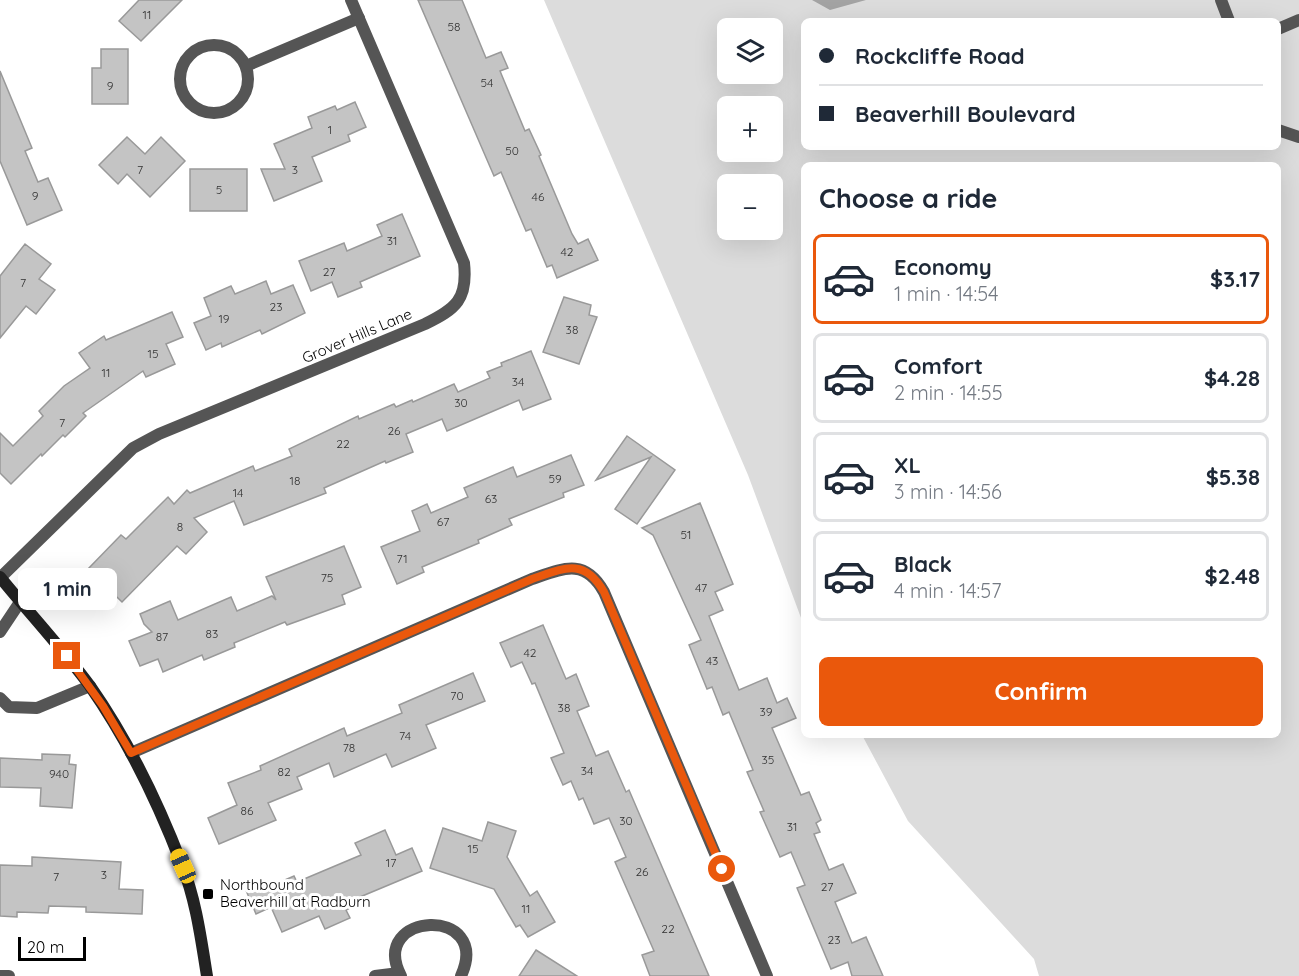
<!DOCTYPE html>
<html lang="en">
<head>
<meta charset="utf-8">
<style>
  body { margin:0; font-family:Quicksand,sans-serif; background:#f2f2f3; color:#1f2937; height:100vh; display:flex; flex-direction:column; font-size:22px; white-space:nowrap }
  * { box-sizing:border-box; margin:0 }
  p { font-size:20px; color:#747a83 }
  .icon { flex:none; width:33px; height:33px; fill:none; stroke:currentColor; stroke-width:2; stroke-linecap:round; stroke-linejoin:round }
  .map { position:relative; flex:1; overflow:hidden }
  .panel { position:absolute; left:801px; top:162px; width:480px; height:576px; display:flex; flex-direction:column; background:#fff; border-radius:9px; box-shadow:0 6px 24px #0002 }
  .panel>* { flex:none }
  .top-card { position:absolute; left:801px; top:18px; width:480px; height:132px; border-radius:9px; box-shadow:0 6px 24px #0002; display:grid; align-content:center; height:132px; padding:0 18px; background:#fff }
  .buttons { position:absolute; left:717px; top:18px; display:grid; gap:12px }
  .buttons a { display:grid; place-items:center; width:66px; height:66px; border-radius:9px; background:#fff; box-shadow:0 6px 24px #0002; font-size:30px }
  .scale { position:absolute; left:18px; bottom:15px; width:68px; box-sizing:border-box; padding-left:6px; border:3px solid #000; border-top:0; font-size:16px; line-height:21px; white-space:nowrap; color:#000; -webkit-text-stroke:4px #fff; paint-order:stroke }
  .end { position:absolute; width:27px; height:27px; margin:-14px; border:8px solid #ea580c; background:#fff; box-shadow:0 0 0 3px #fff }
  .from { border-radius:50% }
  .bubble { position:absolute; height:42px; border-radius:9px; background:#fff; box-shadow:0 6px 24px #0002; font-size:20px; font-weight:700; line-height:42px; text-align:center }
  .car { position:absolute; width:18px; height:36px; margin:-18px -9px; border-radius:8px; box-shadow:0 0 4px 2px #0007; background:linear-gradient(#f5c518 24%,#345 0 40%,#f5c518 0 76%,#345 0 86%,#f5c518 0) }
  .top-card b { display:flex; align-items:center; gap:21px; height:57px; font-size:22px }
  .top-card b+b { border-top:2px solid #e0e1e3 }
  .top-card i { width:15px; height:15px; background:#1f2937 }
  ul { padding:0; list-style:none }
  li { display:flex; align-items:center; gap:18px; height:90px; margin:0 12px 9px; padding:0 6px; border:3px solid #e0e1e3; border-radius:9px }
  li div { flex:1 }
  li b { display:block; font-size:22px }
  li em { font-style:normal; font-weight:700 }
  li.selected { border-color:#ea580c }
  li>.icon { width:54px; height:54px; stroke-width:1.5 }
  h2 { padding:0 18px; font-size:27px; line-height:72px }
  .button { display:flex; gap:12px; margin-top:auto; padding:12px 18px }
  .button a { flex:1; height:69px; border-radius:9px; background:#ea580c; color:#fff; font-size:24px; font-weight:700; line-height:69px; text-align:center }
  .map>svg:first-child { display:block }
  .green { fill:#dcdcdc; fill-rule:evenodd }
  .water { fill:#a3a3a3 }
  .building { fill:#c4c4c4; stroke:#999; stroke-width:1.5 }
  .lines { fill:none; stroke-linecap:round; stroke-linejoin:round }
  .lane { stroke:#555; stroke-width:12 }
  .street { stroke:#555; stroke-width:12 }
  .secondary { stroke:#222; stroke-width:12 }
  .route { stroke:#ea580c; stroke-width:8 }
  .poi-dot { fill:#000; stroke:#fff; stroke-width:2 }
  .labels { text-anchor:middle; stroke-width:6; stroke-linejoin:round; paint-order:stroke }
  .number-label { font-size:12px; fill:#313131 }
  .street-label { font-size:15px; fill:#000; stroke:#fff }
  .poi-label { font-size:15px; fill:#000; stroke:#fff; text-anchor:start }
</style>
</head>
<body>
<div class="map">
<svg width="1299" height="976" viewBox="0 0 1299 976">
  <rect width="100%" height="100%" fill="#fff"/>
  <!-- green -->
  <path class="green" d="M544,0H1299V976H1039L1034,959L908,821L862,735H1278V165H804V626L748,475ZM804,21H1278V147H804ZM728,28H772V74H728ZM728,106H772V152H728ZM728,184H772V230H728Z"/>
  <!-- water -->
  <path class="water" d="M812,0H866L830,10Z"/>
  <!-- building -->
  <g class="building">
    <path d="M139,0H182L141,41L119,21Z"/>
    <path d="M418,0H462L486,58L501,52L508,68L500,71L525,131L529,129L541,155L539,156L572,234L578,244L588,239L598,260L557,278L552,265L547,267L531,229L526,231L501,172L494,176Z"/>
    <path d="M101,49H128V104H92V68H101Z"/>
    <path d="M0,71L32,148L25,151L38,182L48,178L62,210L27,225L0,161Z"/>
    <path d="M355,102L366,127L348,135L350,141L312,157L322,181L274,201L261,169H285L274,144L312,128L308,117L335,106L337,110Z"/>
    <path d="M127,137L145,154L161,137L185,161L150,197L127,174L118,184L99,165Z"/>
    <rect x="190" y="169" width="57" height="42"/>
    <path d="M402,214L420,256L360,282L362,287L338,297L332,282L311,291L299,261L344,243L347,251L382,236L377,225Z"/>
    <path d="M25,244L51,264L39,279L55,290L36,314L26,306L0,338V276Z"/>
    <path d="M266,281L271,294L293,285L305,313L262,334L260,330L222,347L221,343L206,350L194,323L211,316L204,298L231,286L235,294Z"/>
    <path d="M564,297L591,305L589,315L597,317L579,364L543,352Z"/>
    <path d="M172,312L183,337L166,344L175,364L146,377L143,371L83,413L86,416L65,437L63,435L42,456L41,454L11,484L0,473V433L13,446L43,416L39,411L64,386L90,368L79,353L104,336L106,340Z"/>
    <path d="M531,351L551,399L523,410L519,400L447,431L442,419L406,434L413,452L386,463L385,461L324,488L326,493L244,525L234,501L194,518L207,532L186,554L177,546L122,602L88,569L121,535L126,539L168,497L174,504L187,490L190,493L253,466L255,471L292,456L289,449L358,416L359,419L394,404L396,407L412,400L413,402L454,384L458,392L490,378L487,372L502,366L501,363Z"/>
    <path d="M627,436L675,470L637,524L615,509L651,457L596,480Z"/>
    <path d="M571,455L584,485L563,493L564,497L509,519L512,525L478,540L479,543L422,567L424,572L397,584L381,547L420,531L412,511L427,504L431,513L468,497L464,488L513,467L517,477Z"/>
    <path d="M700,503L733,584L715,592L723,610L709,616L739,690L767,678L777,703L787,698L796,718L772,728L801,795L809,792L821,820L816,823L820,832L814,834L829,870L843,864L856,893L835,902L852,943L866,937L883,976H852L848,962L831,969L797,888L805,885L791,852L780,857L760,812L764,811L747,772L753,770L729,712L723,715L712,687L707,689L689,645L701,640L653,535L642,528Z"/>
    <path d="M344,546L361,587L342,595L345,604L287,625L285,622L234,643L235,647L204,660L202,655L163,672L158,659L140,666L129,641L152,632L144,624L140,614L170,601L178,620L231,597L237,611L272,596L276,600L266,577Z"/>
    <path d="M543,625L566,679L576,674L589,706L577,711L596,756L608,751L626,792L629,790L709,976H650L642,955L654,951L615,862L626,857L609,818L594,824L583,798L579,800L571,781L563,785L551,758L564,753L535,683L532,684L522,662L511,667L500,643Z"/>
    <path d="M473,673L485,701L426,725L436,748L392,767L386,754L334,777L329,763L297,777L302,789L268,803L276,820L219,844L208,818L237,805L228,783L261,770L260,766L344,728L347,736L402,713L399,705Z"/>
    <path d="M42,754L70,755L69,764L76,765L72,808L40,806L41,788L0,787V758L42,760Z"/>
    <path d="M488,822L516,831L507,857L530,896L537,891L555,922L528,937L520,925L516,927L494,889L430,868L443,828L482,841Z"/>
    <path d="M385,830L396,855L412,848L422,871L348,902L350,908L346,910L350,918L325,929L319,916L282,932L271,907L256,914L245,888L261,882L264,889L294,876L297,882L361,855L355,843Z"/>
    <path d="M32,857L121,862L119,889L143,890L142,914L86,912V907L49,906L48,913L17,912V917L0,916V865L32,866Z"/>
    <path d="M536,950L577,976H519Z"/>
  </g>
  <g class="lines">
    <!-- lane -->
    <g class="lane">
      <path d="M1221,0L1229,21"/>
      <path d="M1278,29L1299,20"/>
      <path d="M1278,130L1299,137"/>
    </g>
    <!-- street -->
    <g class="street">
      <circle cx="214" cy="79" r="34"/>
      <path d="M246,66L359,18"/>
      <path d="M0,578L133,448L159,434L425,324C456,309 468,299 464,263L351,0"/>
      <path d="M0,632L20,602"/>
      <path d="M0,698L9,707L37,708L90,686"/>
      <path d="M131,753L532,579C564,568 585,558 604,592L767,976"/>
      <path d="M0,976H9"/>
      <path d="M375,976L399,973"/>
      <path d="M401,976C367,911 493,905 461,976"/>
    </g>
    <!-- secondary -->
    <path class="secondary" d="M0,577C30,614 62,648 90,686C127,739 159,805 182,865C196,900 201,939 207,976"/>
  </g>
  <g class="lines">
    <!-- route -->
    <path class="route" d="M67,656L103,706L131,753L532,579C564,568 584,557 604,592L722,869"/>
  </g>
  <!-- markers -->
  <rect class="poi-dot" x="202" y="888" width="12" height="12" rx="3"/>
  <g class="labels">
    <!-- number labels -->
    <g class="number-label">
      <text x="147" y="19">11</text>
      <text x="454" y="31">58</text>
      <text x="487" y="87">54</text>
      <text x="110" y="90">9</text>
      <text x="330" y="134">1</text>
      <text x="512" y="155">50</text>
      <text x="140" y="174">7</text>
      <text x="295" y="174">3</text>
      <text x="219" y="194">5</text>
      <text x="35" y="200">9</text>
      <text x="538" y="201">46</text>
      <text x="392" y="245">31</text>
      <text x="567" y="256">42</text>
      <text x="329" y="276">27</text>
      <text x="23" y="287">7</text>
      <text x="276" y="311">23</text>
      <text x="224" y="323">19</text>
      <text x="572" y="334">38</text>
      <text x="153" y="358">15</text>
      <text x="106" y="377">11</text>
      <text x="518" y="386">34</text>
      <text x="461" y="407">30</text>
      <text x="62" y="427">7</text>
      <text x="394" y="435">26</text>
      <text x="343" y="448">22</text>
      <text x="555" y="483">59</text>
      <text x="295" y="485">18</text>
      <text x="238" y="497">14</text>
      <text x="491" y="503">63</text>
      <text x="443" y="526">67</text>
      <text x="180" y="531">8</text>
      <text x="686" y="539">51</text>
      <text x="402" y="563">71</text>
      <text x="327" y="582">75</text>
      <text x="701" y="592">47</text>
      <text x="212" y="638">83</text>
      <text x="162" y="641">87</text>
      <text x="530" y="657">42</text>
      <text x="712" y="665">43</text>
      <text x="457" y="700">70</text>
      <text x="564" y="712">38</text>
      <text x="766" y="716">39</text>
      <text x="405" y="740">74</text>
      <text x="349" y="752">78</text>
      <text x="768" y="764">35</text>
      <text x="587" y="775">34</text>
      <text x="284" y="776">82</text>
      <text x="59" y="778">940</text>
      <text x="247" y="815">86</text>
      <text x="626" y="825">30</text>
      <text x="792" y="831">31</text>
      <text x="473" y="853">15</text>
      <text x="391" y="867">17</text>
      <text x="642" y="876">26</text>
      <text x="104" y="879">3</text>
      <text x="56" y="881">7</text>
      <text x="827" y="891">27</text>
      <text x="526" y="913">11</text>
      <text x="668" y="933">22</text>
      <text x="834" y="944">23</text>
    </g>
    <!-- street labels -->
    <g class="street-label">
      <text transform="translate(357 336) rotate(-23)" y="5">Grover Hills Lane</text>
    </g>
    <!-- poi labels -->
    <g class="poi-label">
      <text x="220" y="890">Northbound<tspan x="220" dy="17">Beaverhill at Radburn</tspan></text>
    </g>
  </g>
</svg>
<div class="buttons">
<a><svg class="icon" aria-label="layers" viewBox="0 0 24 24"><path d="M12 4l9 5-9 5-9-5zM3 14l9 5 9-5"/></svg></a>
<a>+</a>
<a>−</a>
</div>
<div class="scale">20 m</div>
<i class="end from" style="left:722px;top:869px"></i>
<i class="end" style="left:67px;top:656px"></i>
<div class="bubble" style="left:18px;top:568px;width:99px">1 min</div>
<i class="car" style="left:183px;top:866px;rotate:336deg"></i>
<div class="top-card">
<b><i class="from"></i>Rockcliffe Road</b>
<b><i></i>Beaverhill Boulevard</b>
</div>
<section class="panel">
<h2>Choose a ride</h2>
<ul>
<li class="selected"><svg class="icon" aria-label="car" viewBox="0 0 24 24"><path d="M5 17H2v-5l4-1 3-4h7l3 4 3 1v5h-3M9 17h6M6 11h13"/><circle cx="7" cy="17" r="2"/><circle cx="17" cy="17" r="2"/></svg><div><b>Economy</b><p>1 min · 14:54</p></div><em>$3.17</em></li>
<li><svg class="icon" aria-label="car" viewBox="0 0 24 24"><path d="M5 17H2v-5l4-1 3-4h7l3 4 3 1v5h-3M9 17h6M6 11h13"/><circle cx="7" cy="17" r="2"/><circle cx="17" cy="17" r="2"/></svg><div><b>Comfort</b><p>2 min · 14:55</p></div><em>$4.28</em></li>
<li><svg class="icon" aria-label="car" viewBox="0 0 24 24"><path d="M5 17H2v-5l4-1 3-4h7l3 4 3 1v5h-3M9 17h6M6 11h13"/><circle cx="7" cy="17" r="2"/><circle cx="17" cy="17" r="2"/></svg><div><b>XL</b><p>3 min · 14:56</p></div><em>$5.38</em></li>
<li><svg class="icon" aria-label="car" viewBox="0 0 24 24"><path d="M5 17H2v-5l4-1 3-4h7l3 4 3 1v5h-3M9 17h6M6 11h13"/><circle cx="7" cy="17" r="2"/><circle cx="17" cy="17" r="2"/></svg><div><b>Black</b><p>4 min · 14:57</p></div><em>$2.48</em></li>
</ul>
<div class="button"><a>Confirm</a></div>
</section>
</div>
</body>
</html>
